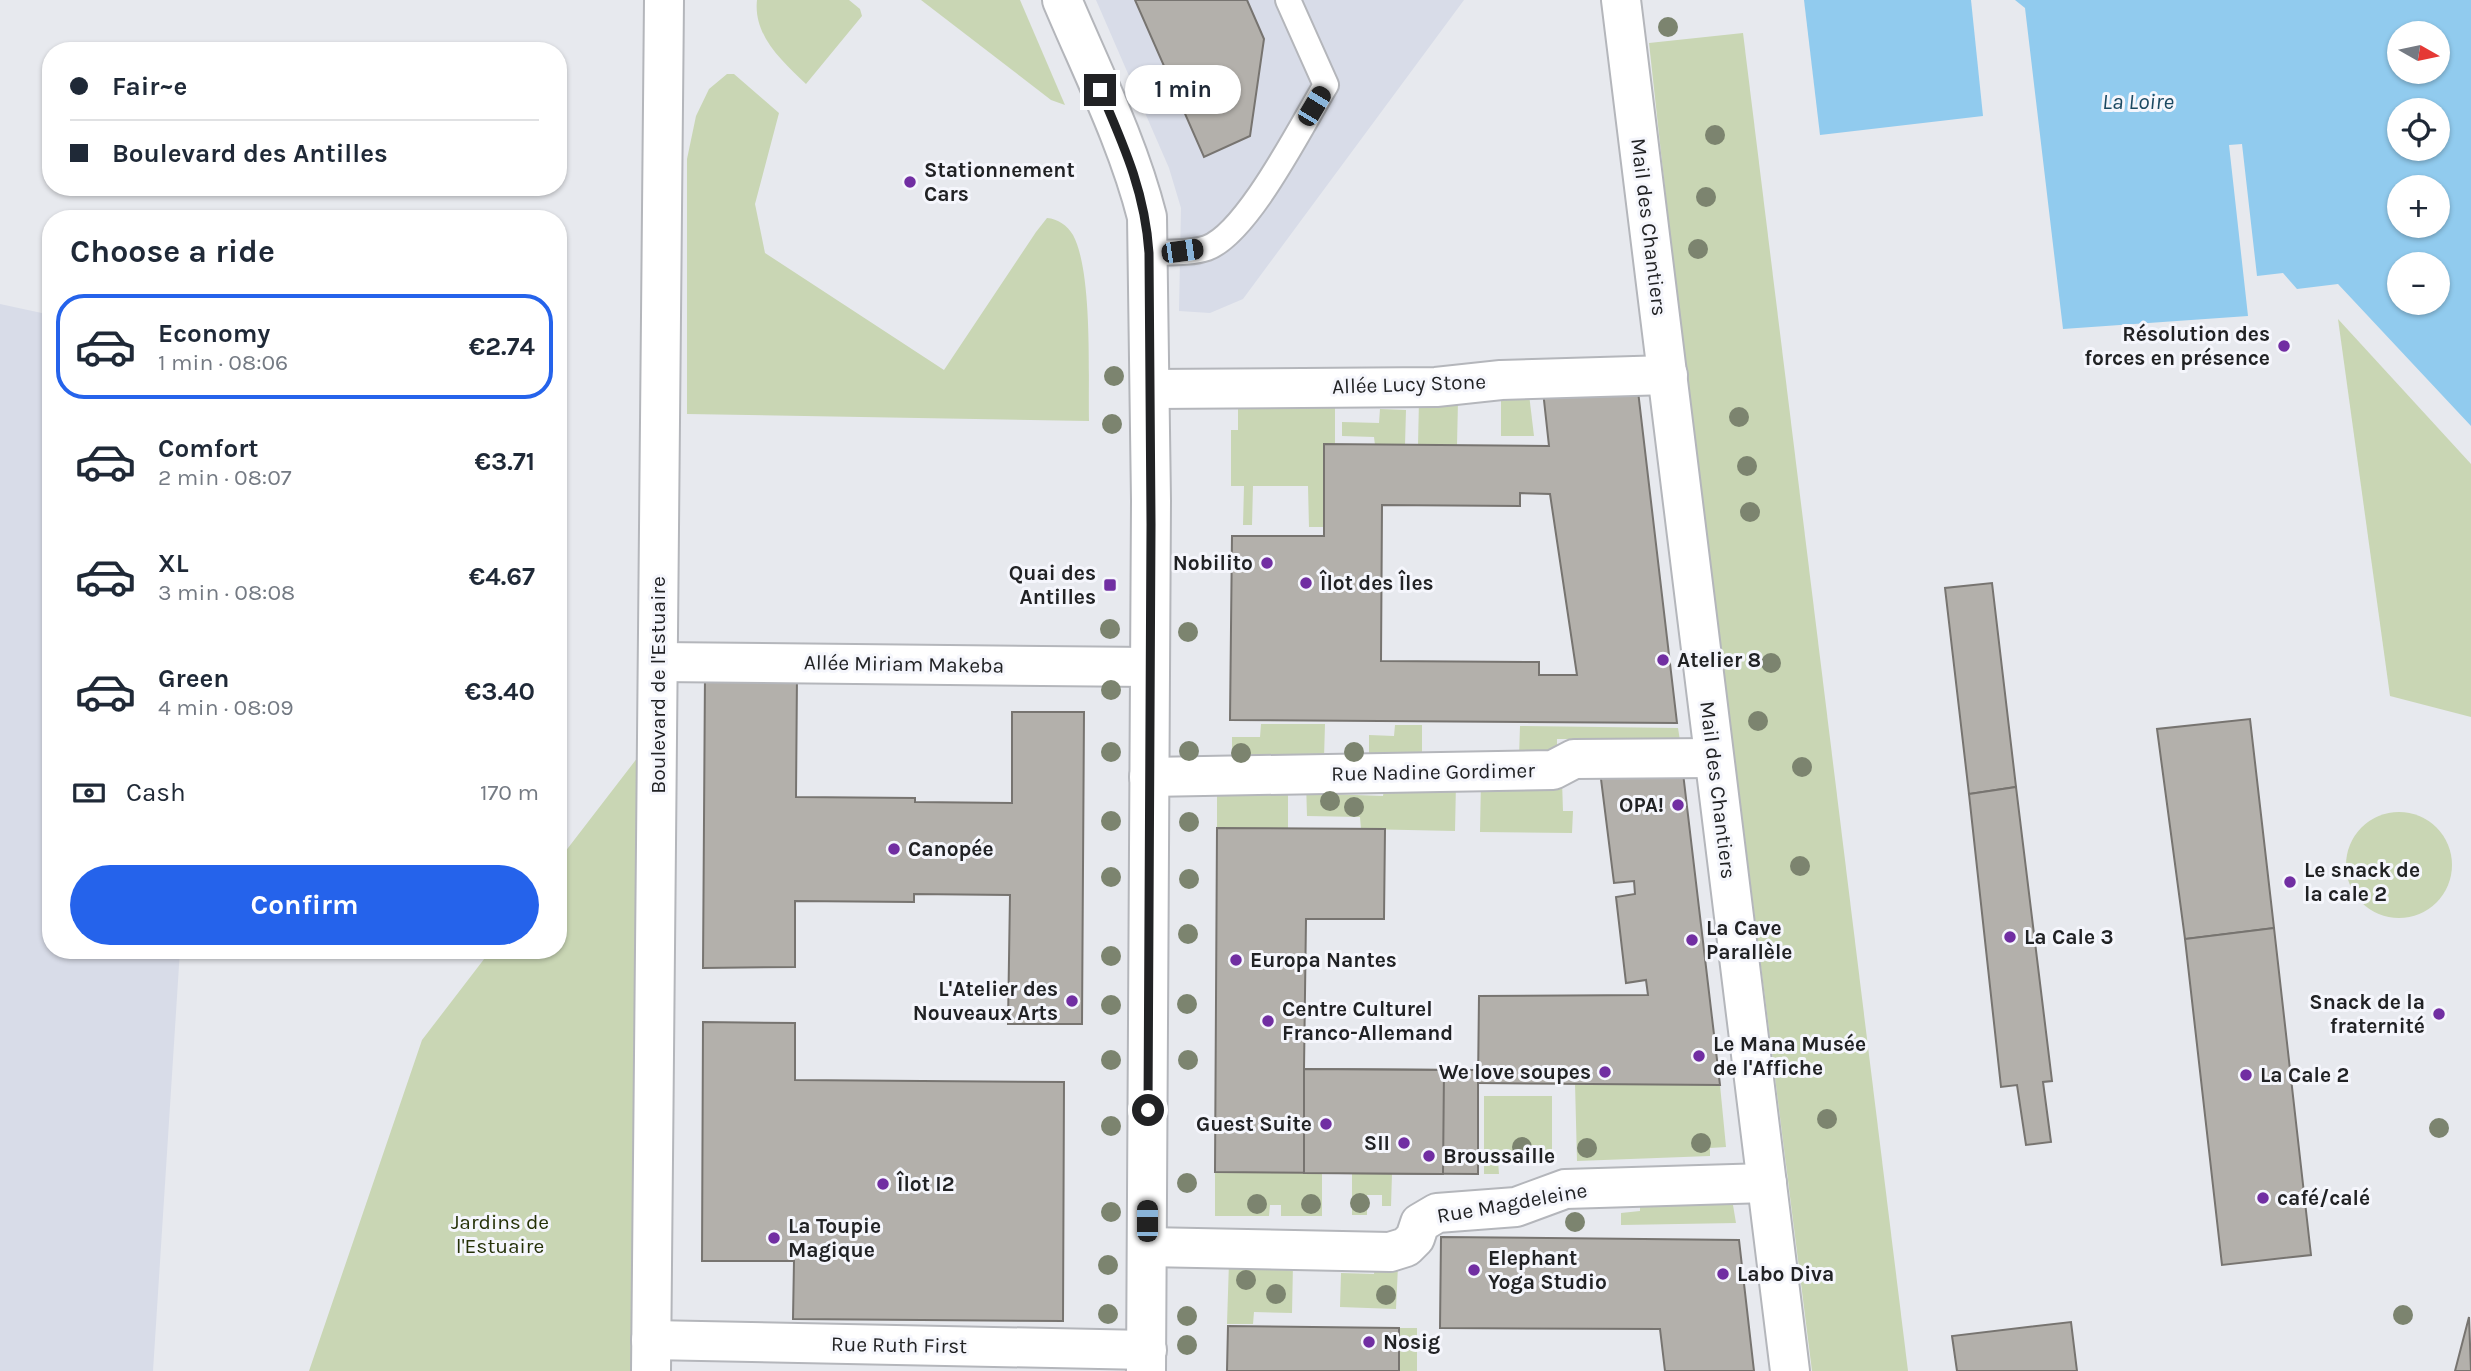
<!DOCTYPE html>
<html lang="en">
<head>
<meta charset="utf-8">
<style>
  body { margin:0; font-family:Karla,sans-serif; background:#f6f6f7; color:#1f2937; height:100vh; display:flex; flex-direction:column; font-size:26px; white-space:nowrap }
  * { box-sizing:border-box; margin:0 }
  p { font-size:23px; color:#747a83 }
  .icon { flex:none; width:38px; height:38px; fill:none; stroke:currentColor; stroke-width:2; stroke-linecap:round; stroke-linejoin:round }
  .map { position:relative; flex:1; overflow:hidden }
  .sheet { position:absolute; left:42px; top:210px; width:525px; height:749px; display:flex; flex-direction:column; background:#fff; border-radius:28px; box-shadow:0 2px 5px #0004 }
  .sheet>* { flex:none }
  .hud { position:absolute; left:42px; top:42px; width:525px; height:154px; border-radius:28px; box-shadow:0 2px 5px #0004; display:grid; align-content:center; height:154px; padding:0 28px; background:#fff }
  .needle { width:46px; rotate:99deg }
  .fabs { position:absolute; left:2387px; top:21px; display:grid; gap:14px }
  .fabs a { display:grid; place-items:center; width:63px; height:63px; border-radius:50%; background:#fff; box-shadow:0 2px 5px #0004; font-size:35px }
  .end { position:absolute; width:32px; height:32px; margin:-16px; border:9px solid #212224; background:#fff; box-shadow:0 0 0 4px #fff }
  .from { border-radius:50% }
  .bubble { position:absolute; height:49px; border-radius:24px; background:#fff; box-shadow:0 2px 5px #0004; font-size:23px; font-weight:700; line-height:49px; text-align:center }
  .car { position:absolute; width:21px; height:42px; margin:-21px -10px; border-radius:9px; box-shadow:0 0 5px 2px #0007; background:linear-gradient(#222 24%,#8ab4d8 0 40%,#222 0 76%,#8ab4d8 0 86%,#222 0) }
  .hud b { display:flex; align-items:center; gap:24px; height:66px; font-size:26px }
  .hud b+b { border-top:2px solid #e0e1e3 }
  .hud i { width:18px; height:18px; background:#1f2937 }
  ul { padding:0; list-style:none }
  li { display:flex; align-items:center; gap:21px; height:105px; margin:0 14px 10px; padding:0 14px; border:4px solid transparent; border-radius:28px }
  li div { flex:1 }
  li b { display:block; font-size:26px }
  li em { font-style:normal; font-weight:700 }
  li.on { border-color:#2563eb }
  li>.icon { width:63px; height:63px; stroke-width:1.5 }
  h2 { padding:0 28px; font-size:32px; line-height:84px }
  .pay { display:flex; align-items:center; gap:18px; height:77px; padding:0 28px; font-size:26px }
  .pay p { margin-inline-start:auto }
  .primary-button { display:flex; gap:14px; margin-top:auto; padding:14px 28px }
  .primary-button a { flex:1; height:80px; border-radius:42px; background:#2563eb; color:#fff; font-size:28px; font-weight:700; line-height:80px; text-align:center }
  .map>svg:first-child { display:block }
  .built { fill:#d8dce8 }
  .green { fill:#c9d6b4 }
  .water { fill:#91cbee; fill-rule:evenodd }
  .building { fill:#b3b0ab; stroke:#777470; stroke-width:2; fill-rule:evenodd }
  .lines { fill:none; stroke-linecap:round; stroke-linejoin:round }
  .lane-casing { stroke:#b4b6bb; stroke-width:28 }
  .street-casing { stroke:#b4b6bb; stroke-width:42 }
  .secondary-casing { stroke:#b4b6bb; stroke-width:42 }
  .lane { stroke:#fff; stroke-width:24 }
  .street { stroke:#fff; stroke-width:38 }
  .secondary { stroke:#fff; stroke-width:38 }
  .tree { fill:#7c846f }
  .route { stroke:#212224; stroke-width:9 }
  .poi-dot { fill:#712ea2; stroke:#f5f6fc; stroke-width:2.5 }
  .labels { text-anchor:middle; stroke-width:6; stroke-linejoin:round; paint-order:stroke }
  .poi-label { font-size:21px; font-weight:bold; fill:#212224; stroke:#f5f6fc; text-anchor:start }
  .street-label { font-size:21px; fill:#212224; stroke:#f5f6fc }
  .park-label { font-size:21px; fill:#253107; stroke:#f5f6fc }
  .water-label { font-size:23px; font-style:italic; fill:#1b4962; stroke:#f5f6fc }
</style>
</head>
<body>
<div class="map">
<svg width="2471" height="1371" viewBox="0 0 2471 1371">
  <rect width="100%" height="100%" fill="#e7e9ee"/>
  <!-- built -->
  <g class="built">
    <path d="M1096,0H1464L1243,299L1210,313L1179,311L1181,208L1169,168Z"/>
    <path d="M0,304L51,315V950H180L153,1371H0Z"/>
  </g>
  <!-- green -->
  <g class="green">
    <path d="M757,0H849L860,9L862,16L806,84C783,62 753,36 757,0Z"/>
    <path d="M921,0H1020L1065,105L1051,100Z"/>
    <path d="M1743,33L1908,1371H1812L1678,308L1649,43Z"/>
    <path d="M727,74H734L779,113L755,204L765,253L944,370L1036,232L1047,218C1058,219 1067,225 1073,235C1093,272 1088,377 1089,421L687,414V159L696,116L709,89Z"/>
    <path d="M2338,319L2471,464V717L2390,696Z"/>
    <path d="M1528,386L1534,436H1501V392Z"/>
    <path d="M1238,400L1325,401L1326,408H1335V444L1324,445V527H1309L1308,486H1253L1252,525H1243L1244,486H1231V430H1238Z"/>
    <path d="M1419,400L1458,401L1457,445H1418Z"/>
    <path d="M1380,409L1406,410L1405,445H1375L1374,437L1342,436V422L1379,423Z"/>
    <path d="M1261,724H1325L1324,758L1232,765V737H1260Z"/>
    <path d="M1395,725H1422V757H1369V735L1394,736Z"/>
    <path d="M1520,726L1678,728L1681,747L1590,745L1589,739H1557V758H1519Z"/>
    <path d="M638,757L637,1371H309L422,1040L491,950H558V861Z"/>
    <path d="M1481,780L1562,781L1563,811H1573L1572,833L1480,832Z"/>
    <path d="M1306,782H1327V794L1383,796L1385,782L1456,783L1455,831L1361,829L1360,817L1307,816Z"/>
    <path d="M1288,785V828H1217V794Z"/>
    <circle cx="2399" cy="865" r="53"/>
    <path d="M1575,1083L1720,1085L1726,1147L1710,1148V1156L1577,1161Z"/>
    <path d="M1484,1096H1552V1160L1498,1161L1499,1174H1484Z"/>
    <path d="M1215,1172L1322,1173V1216H1281V1205H1270L1269,1216H1215Z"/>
    <path d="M1352,1173L1392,1174L1391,1206H1382V1195H1367V1215H1352Z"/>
    <path d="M1731,1193L1736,1223L1621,1225V1213L1640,1211V1199Z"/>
    <path d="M1229,1262L1293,1264L1292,1313L1254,1312L1253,1324H1227Z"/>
    <path d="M1375,1265L1398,1266L1396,1309L1340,1307L1341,1273L1374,1274Z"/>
    <rect x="1399" y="1328" width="18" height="43"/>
  </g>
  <!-- water -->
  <g class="water">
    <path d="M1804,0H1971L1983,116L1820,135Z"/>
    <path d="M2015,0H2471V426L2338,284L2297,289L2283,273L2257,276L2242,144L2229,145L2248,316L2063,329L2025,8ZM2399,33H2438V72H2399ZM2399,110H2438V149H2399ZM2399,187H2438V226H2399ZM2399,264H2438V303H2399Z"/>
  </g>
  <!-- building -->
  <g class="building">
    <path d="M1135,0H1247L1264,39L1250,136L1204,157Z"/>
    <path d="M1543,391H1638L1677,723L1230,720L1232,536H1324V444L1549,446ZM1520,493L1550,494L1577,675H1539V662L1381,661L1382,505L1520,506Z"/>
    <path d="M1992,583L2016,787L1969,794L1945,588Z"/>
    <path d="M705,673L797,674L796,797L915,798V802L1012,803V712H1084L1082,1024H1008L1010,895L914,894V902L795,901V967L703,968Z"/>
    <path d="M2250,719L2274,928L2185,939L2157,729Z"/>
    <path d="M1600,771L1683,773L1720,1085L1478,1083L1479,996L1648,995L1646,980L1626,983L1616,897L1635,894L1634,881L1614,883Z"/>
    <path d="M2016,787L2052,1081L2043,1082L2051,1142L2026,1145L2017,1085L2001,1087L1969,794Z"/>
    <path d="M1217,828L1385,829L1384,919H1306L1304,1069L1478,1070V1174L1215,1172Z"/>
    <path d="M2274,928L2311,1255L2222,1265L2185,939Z"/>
    <path d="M703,1022L795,1023V1080L1064,1082L1063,1321L793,1319L794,1261H702Z"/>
    <path d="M1304,1069L1444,1070L1443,1174L1304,1173Z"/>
    <path d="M1441,1237L1739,1240L1754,1371H1665L1660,1329L1440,1328Z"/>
    <path d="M2469,1317L2471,1371H2455Z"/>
    <path d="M2071,1322L2077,1371H1957L1952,1336Z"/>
    <path d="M1228,1326L1399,1328V1371H1227Z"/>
  </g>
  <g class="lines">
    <defs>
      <path id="lane" d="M1148,253C1167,252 1190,254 1207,248C1248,233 1302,124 1326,85L1288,0"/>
      <g id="street">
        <path d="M1621,0L1790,1371"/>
        <path d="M1151,389L1436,387L1501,380L1668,375"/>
        <path d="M658,662L1149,667"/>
        <path d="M1149,777L1553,770L1574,759L1714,758"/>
        <path d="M1147,1247L1390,1252L1406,1247L1415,1238L1420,1223L1437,1213L1516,1207L1565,1189L1767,1183"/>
        <path d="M651,1340L1147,1350"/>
      </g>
      <g id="secondary">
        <path d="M1062,0C1092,71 1128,142 1147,217L1151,501L1146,1371"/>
        <path d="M651,1371L664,0"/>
      </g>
    </defs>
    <!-- lane casing -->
    <use href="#lane" class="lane-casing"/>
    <!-- street casing -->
    <use href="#street" class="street-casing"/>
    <!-- secondary casing -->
    <use href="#secondary" class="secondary-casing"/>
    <!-- lane -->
    <use href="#lane" class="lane"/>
    <!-- street -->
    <use href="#street" class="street"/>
    <!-- secondary -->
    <use href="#secondary" class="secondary"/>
  </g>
  <!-- trees -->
  <g class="tree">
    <circle cx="1668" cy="27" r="10"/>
    <circle cx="1715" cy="135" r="10"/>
    <circle cx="1706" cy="197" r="10"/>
    <circle cx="1698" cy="249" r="10"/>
    <circle cx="1114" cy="376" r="10"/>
    <circle cx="1739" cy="417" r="10"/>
    <circle cx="1112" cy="424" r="10"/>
    <circle cx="1747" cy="466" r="10"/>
    <circle cx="1750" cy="512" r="10"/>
    <circle cx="1110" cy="629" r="10"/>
    <circle cx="1188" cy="632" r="10"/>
    <circle cx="1771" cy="663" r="10"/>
    <circle cx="1111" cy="690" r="10"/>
    <circle cx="1758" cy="721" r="10"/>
    <circle cx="1189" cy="751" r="10"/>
    <circle cx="1111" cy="752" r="10"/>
    <circle cx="1354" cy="752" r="10"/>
    <circle cx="1241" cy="753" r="10"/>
    <circle cx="1802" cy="767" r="10"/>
    <circle cx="1330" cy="801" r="10"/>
    <circle cx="1354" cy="807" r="10"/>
    <circle cx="1111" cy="821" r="10"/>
    <circle cx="1189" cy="822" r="10"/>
    <circle cx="1800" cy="866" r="10"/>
    <circle cx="1111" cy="877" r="10"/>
    <circle cx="1189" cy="879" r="10"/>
    <circle cx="1188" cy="934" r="10"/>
    <circle cx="1111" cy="956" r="10"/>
    <circle cx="1187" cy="1004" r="10"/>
    <circle cx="1111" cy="1005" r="10"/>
    <circle cx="1111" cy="1060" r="10"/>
    <circle cx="1188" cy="1060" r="10"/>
    <circle cx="1827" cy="1119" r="10"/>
    <circle cx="1111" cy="1126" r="10"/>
    <circle cx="2439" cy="1128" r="10"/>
    <circle cx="1701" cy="1143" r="10"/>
    <circle cx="1522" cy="1147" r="10"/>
    <circle cx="1587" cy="1148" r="10"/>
    <circle cx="1187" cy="1183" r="10"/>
    <circle cx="1360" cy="1203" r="10"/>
    <circle cx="1257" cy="1204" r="10"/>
    <circle cx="1311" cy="1204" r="10"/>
    <circle cx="1111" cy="1212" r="10"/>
    <circle cx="1575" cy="1222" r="10"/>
    <circle cx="1108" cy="1265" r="10"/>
    <circle cx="1246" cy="1280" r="10"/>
    <circle cx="1276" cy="1294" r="10"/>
    <circle cx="1386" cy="1295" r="10"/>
    <circle cx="1108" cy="1314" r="10"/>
    <circle cx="2403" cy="1315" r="10"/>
    <circle cx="1187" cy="1316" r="10"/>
    <circle cx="1187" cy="1345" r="10"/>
  </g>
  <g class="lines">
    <!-- route -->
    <path class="route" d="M1100,90C1124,146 1145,192 1149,253L1151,524L1148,1110"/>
  </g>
  <!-- markers -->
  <g class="poi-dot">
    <circle cx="910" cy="182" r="7"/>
    <circle cx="2284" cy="346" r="7"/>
    <circle cx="1267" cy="563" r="7"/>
    <circle cx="1306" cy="583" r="7"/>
    <rect x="1103" y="578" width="14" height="14" rx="3.5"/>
    <circle cx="1663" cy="660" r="7"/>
    <circle cx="1678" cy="805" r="7"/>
    <circle cx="894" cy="849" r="7"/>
    <circle cx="2290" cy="882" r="7"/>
    <circle cx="2010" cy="937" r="7"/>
    <circle cx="1692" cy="940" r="7"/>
    <circle cx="1236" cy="960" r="7"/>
    <circle cx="1072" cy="1001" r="7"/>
    <circle cx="2439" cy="1014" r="7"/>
    <circle cx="1268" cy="1021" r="7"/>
    <circle cx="1699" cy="1056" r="7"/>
    <circle cx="1605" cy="1072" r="7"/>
    <circle cx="2246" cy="1075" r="7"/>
    <circle cx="1326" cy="1124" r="7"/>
    <circle cx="1404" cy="1143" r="7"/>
    <circle cx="1429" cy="1156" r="7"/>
    <circle cx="883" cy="1184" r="7"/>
    <circle cx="2263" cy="1198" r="7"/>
    <circle cx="774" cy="1238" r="7"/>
    <circle cx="1474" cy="1270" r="7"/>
    <circle cx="1723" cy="1274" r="7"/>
    <circle cx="1369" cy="1342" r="7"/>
  </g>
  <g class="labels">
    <!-- poi labels -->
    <g class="poi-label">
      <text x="924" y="177">Stationnement<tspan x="924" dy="24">Cars</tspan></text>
      <text x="2270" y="341" text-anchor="end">Résolution des<tspan x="2270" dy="24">forces en présence</tspan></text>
      <text x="1253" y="570" text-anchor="end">Nobilito</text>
      <text x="1096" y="580" text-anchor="end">Quai des<tspan x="1096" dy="24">Antilles</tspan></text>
      <text x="1320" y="590">Îlot des Îles</text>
      <text x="1677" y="667">Atelier 8</text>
      <text x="1664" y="812" text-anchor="end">OPA!</text>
      <text x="908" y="856">Canopée</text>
      <text x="2304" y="877">Le snack de<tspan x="2304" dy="24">la cale 2</tspan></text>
      <text x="1706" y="935">La Cave<tspan x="1706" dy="24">Parallèle</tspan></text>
      <text x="2024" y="944">La Cale 3</text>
      <text x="1250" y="967">Europa Nantes</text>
      <text x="1058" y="996" text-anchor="end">L'Atelier des<tspan x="1058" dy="24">Nouveaux Arts</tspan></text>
      <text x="2425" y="1009" text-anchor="end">Snack de la<tspan x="2425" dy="24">fraternité</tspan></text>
      <text x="1282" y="1016">Centre Culturel<tspan x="1282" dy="24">Franco-Allemand</tspan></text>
      <text x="1713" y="1051">Le Mana Musée<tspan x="1713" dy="24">de l'Affiche</tspan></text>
      <text x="1591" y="1079" text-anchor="end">We love soupes</text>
      <text x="2260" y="1082">La Cale 2</text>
      <text x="1312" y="1131" text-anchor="end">Guest Suite</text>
      <text x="1390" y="1150" text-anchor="end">SII</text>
      <text x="1443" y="1163">Broussaille</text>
      <text x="897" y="1191">Îlot I2</text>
      <text x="2277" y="1205">café/calé</text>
      <text x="788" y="1233">La Toupie<tspan x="788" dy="24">Magique</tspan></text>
      <text x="1488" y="1265">Elephant<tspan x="1488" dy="24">Yoga Studio</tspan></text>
      <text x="1737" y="1281">Labo Diva</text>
      <text x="1383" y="1349">Nosig</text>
    </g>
    <!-- street labels -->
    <g class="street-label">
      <text transform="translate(1649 227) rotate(83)" y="7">Mail des Chantiers</text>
      <text transform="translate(1409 384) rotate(-2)" y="7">Allée Lucy Stone</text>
      <text transform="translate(904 664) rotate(1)" y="7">Allée Miriam Makeba</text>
      <text transform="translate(658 685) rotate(-90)" y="7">Boulevard de l'Estuaire</text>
      <text transform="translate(1433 772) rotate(-1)" y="7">Rue Nadine Gordimer</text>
      <text transform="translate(1718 790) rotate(83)" y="7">Mail des Chantiers</text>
      <text transform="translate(1512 1203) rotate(-10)" y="7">Rue Magdeleine</text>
      <text transform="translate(899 1345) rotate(1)" y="7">Rue Ruth First</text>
    </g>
    <!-- park labels -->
    <g class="park-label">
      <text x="500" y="1229">Jardins de<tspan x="500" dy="24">l'Estuaire</tspan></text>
    </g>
    <!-- water labels -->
    <g class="water-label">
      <text x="2138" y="109">La Loire</text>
    </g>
  </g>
</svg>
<div class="fabs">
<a><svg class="needle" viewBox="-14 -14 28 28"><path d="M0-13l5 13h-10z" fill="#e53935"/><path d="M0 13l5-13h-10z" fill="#747a83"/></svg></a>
<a><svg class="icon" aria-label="locate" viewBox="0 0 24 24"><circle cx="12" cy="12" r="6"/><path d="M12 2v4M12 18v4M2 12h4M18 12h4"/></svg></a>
<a>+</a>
<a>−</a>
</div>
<i class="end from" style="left:1148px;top:1110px"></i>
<i class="end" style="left:1100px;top:90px"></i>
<div class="bubble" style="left:1125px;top:65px;width:116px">1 min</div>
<i class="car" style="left:1314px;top:106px;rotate:31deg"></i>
<i class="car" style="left:1182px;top:251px;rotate:82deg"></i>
<i class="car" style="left:1147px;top:1221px;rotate:0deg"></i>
<div class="hud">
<b><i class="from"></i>Fair~e</b>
<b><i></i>Boulevard des Antilles</b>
</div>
<section class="sheet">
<h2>Choose a ride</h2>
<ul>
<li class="on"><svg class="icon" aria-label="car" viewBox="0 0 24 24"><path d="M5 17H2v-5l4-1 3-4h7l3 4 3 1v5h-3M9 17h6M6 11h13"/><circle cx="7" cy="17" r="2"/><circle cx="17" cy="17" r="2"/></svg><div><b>Economy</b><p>1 min · 08:06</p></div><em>€2.74</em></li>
<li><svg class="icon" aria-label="car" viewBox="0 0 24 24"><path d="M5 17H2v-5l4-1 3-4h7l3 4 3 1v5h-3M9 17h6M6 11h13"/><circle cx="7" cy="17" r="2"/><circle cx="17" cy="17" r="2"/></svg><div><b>Comfort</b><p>2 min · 08:07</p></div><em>€3.71</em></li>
<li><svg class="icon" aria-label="car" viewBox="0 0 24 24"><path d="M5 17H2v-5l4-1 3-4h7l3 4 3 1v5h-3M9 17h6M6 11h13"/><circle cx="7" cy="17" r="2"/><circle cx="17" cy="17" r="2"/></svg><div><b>XL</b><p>3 min · 08:08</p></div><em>€4.67</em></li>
<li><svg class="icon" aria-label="car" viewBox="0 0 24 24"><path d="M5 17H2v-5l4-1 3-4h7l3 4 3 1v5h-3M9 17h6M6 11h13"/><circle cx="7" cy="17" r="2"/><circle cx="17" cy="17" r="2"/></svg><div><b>Green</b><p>4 min · 08:09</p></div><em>€3.40</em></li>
</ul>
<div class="pay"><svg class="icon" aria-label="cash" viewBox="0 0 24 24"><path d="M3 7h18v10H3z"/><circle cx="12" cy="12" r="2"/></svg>Cash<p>170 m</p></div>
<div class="primary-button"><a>Confirm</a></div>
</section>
</div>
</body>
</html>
